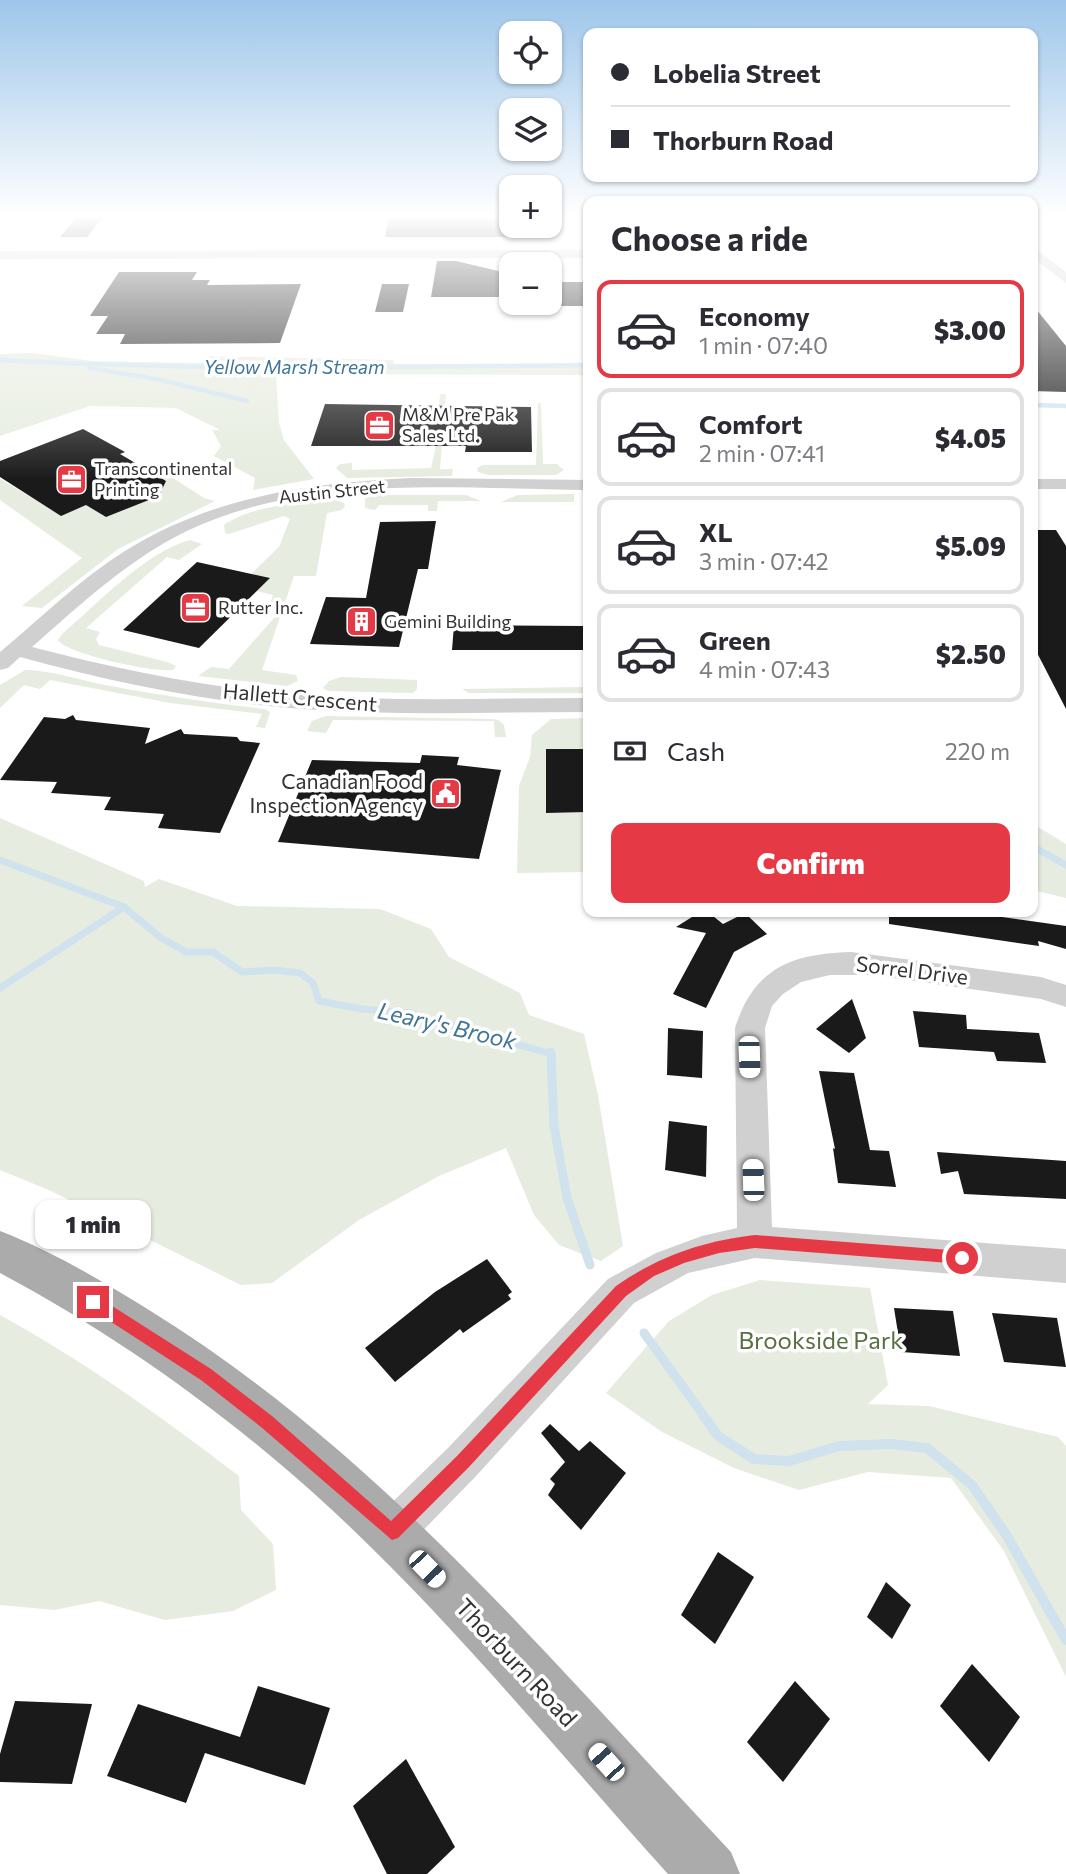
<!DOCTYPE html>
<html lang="en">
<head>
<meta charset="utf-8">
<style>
  body { margin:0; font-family:Commissioner,sans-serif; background:#f2f2f3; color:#2b2b33; height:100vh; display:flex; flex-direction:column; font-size:26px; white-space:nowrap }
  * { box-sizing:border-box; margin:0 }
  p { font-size:23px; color:#7c7c81 }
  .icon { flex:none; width:38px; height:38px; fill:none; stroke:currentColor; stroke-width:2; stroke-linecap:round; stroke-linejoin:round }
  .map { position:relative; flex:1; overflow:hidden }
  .details { position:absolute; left:583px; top:196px; width:455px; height:721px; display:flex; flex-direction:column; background:#fff; border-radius:14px; box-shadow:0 2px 5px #0004 }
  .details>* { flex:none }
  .guide { position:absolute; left:583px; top:28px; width:455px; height:154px; border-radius:14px; box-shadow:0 2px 5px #0004; display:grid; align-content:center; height:154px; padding:0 28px; background:#fff }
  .controls { position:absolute; left:499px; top:21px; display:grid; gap:14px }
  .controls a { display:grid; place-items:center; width:63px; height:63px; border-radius:14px; background:#fff; box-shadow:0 2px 5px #0004; font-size:35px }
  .end { position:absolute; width:32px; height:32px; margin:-16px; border:9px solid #e63946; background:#fff; box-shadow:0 0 0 4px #fff }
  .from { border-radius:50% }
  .bubble { position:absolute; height:49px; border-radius:14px; background:#fff; box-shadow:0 2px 5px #0004; font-size:23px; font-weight:800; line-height:49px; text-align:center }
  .car { position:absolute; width:21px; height:42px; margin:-21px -10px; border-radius:9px; box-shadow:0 0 5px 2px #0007; background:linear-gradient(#fff 24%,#345 0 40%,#fff 0 76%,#345 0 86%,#fff 0) }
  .guide b { display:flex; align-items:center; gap:24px; height:66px; font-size:26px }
  .guide b+b { border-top:2px solid #e1e1e2 }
  .guide i { width:18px; height:18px; background:#2b2b33 }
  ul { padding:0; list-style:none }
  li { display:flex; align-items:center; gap:21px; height:98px; margin:0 14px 10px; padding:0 14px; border:4px solid #e1e1e2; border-radius:14px }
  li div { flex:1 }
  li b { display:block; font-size:26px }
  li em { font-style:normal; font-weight:800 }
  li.selected { border-color:#e63946 }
  li>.icon { width:63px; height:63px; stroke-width:1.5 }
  h2 { padding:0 28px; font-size:32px; line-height:84px }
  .pay { display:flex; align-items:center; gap:18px; height:77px; padding:0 28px; font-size:26px }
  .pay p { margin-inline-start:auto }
  .primary-button { display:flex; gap:14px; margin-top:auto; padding:14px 28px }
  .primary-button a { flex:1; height:80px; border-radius:14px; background:#e63946; color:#fff; font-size:28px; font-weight:800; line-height:80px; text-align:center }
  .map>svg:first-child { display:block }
  .green { fill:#e6ecdf }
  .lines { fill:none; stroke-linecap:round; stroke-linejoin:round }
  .stream-far4 { stroke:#cfe2ee; stroke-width:3.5 }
  .stream-far3 { stroke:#cfe2ee; stroke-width:4.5 }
  .stream-far2 { stroke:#cfe2ee; stroke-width:7 }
  .stream-far1 { stroke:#cfe2ee; stroke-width:9 }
  .stream { stroke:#cfe2ee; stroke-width:10 }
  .building { fill:#1a1a1a }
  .minor { fill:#d0d0d0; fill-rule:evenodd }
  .major { fill:#ababab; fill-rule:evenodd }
  .route { fill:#e63946 }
  .labels { text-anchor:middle; stroke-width:7; stroke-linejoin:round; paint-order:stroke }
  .far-poi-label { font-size:18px; fill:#333; stroke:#fff; text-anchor:start }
  .far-street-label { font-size:18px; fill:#333; stroke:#fff }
  .far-water-label { font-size:19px; font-style:italic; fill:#3f7597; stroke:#fff }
  .street-label { font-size:21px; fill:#333; stroke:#fff }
  .poi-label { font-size:21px; fill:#333; stroke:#fff; text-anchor:end }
  .water-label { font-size:23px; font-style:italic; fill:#3f7597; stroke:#fff }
  .near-park-label { font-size:24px; fill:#56703f; stroke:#fff }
  .near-street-label { font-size:24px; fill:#333; stroke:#fff }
</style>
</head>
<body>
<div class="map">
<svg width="1066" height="1874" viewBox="0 0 1066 1874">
  <rect width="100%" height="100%" fill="#fff"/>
  <!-- green -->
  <g class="green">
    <path d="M33,353L92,361L202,363L206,356L393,360L394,364H588V375L276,374L279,423L284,440L314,479L253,490L255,478L214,456L221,446L212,430H220L176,408L90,406L0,436V354Z"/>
    <path d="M440,394H446L440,469H453L452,476L347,478L336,468L340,464L352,463V470L431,468L436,446Z"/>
    <path d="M538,403H541L543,464H557L564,470L556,475H488L478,472L477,468L483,465H536Z"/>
    <path d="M167,474L204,498L215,501L118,549L42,608L22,606L82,558L0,500V479L61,515L86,505L106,517L159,496L166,481L159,477Z"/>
    <path d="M574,494V502H501L518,495Z"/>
    <path d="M377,495H466L481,501H438L437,511H428V505H379L375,510L365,508V498Z"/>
    <path d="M331,498L344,503L345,506L342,510L327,513L316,576H294L262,670L296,675L298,681L287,686L198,676L211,667L229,669L281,610L270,604L273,595L257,591L270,578L251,574L279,547L290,519L284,516L229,534L225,533L224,525C250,506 299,503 331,498Z"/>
    <path d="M190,540L202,544L179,560L167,557L86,628L100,632L96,639L99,645L167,662L176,666L173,670C156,673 66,654 58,640L62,634C99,603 144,553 190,540Z"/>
    <path d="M25,670C52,670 78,680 105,685C158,695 211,703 265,709L270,712L265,728L256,727L262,714L170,703L50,680L40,689L24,685L0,708V685Z"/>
    <path d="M341,677L417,680V689L413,693L328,691L323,688L329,681Z"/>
    <path d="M585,678H588V693H469L462,689L583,687Z"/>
    <path d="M326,716L491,719L498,720L504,725L506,737H495L494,721L333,720L326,733L307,731L312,721Z"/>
    <path d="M588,718L586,749L546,750V813L588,812V872L517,873L519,786L530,757L532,735L551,719Z"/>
    <path d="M0,818L144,881L145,887L159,879L237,906L380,909L431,929L449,957L520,993L529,1015L584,1034L598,1095L623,1246L601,1261L559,1245L534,1215L506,1148L439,1176L359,1220L272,1283L241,1285L51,1191L0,1170Z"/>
    <path d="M1033,824L1066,844V898L1033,890Z"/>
    <path d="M760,1280L870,1288L888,1385L868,1404L929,1406L1058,1437L1066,1446V1677L1004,1551L951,1478L868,1472L799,1490L734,1468L662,1432L606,1393L669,1321L712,1295Z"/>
    <path d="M0,1315C84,1361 163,1418 239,1476L241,1510L273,1544L276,1590L233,1611L165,1620L99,1601L54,1610L0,1605Z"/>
  </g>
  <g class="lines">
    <!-- stream-far4 -->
    <path class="stream-far4" d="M0,360H5"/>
    <!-- stream-far3 -->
    <g class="stream-far3">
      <path d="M0,360C196,371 392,367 588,365"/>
      <path d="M89,368L161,380L247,401"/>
      <path d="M1032,405L1066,406"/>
    </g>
    <!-- stream-far2 -->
    <g class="stream-far2">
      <path d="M1032,846L1066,865"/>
      <path d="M0,860L124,907L160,937L186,952H213L242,972L274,970L300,973L313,983L319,1001L362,1009L410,1013L551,1054"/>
      <path d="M0,988L124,907"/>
    </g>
    <!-- stream-far1 -->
    <g class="stream-far1">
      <path d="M551,1052L554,1126L567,1198L590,1265"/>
      <path d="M644,1333L704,1416"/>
    </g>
    <!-- stream -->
    <path class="stream" d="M703,1415L718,1436L754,1459L789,1461L839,1446L891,1444L927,1448L972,1485L1007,1536L1066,1640"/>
  </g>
  <!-- building -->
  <g class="building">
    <path d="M77,217H103L87,237H60Z"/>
    <path d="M389,217H511V237H385Z"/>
    <path d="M437,261H456L511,274V297H431Z"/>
    <path d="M119,272H197L192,280H210L207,285L301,284L280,343L120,344L125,334H96L108,316H90Z"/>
    <path d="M558,282H588V306H550V287H558Z"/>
    <path d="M382,284H409L403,312H375Z"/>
    <path d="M1032,304L1066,346V392L1032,391Z"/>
    <path d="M325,404L531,407L532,452H465L466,446H311Z"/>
    <path d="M83,429L125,452L120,454L166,481L159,496L106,517L86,505L61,516L0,477V461Z"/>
    <path d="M436,521L428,569H418L399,647L310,644L326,597L366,598L380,522Z"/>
    <path d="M1032,530H1056L1066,546V709L1032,643Z"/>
    <path d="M197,562L270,578L199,648L123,630Z"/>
    <path d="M454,625L583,626L584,650H452Z"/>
    <path d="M73,715L76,720L150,728L145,744L181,729L184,734L237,737L240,741L260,743L220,833L158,828L164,814L104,810L111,797L51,793L57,782L0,780L44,717L65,719Z"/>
    <path d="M546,749H586L588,812L546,813Z"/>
    <path d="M422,755L459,757L457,765L501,770L479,859L278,842L312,760L420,763Z"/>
    <path d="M700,912H708L723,924L745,913L767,934L734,952L706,1008L673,994L706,933L676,927Z"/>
    <path d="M889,912H967L1066,926V949L1038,941L1039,946L889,924Z"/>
    <path d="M852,999L866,1038L849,1053L816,1029Z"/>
    <path d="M913,1011L966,1015L967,1029L1039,1033L1046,1063L997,1061L994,1052L919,1047Z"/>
    <path d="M668,1028L703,1031L702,1078L667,1075Z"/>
    <path d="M819,1071L854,1073L870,1150L889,1151L896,1187L838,1183L833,1148L835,1149Z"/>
    <path d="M669,1121L707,1126L706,1177L665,1170Z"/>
    <path d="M937,1152L1066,1161V1199L964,1194L958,1171L941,1174Z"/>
    <path d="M487,1259L512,1292L508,1295L511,1299L463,1333L460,1329L395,1382L365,1348L435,1292Z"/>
    <path d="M894,1308L953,1311L960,1356L901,1352Z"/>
    <path d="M992,1313L1057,1318L1066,1367L1004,1362Z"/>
    <path d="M550,1424L579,1451L590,1441L626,1473L581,1530L548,1495L555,1484L550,1479L565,1462L541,1433Z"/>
    <path d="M718,1552L754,1577L715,1644L681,1615Z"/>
    <path d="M886,1582L911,1605L892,1639L867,1617Z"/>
    <path d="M972,1664L1020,1717L989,1762L940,1706Z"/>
    <path d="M795,1681L830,1719L783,1782L747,1742Z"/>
    <path d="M258,1686L330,1708L305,1785L205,1753L186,1803L107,1776L138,1704L240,1737Z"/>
    <path d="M15,1701L92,1704L72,1784L0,1782V1754Z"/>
    <path d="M406,1759L455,1847L427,1874H387L353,1806Z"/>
  </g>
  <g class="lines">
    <!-- minor -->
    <g class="minor">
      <path d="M1032,246L1066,272V283L1032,257Z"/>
      <path d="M588,250V258L0,259V251Z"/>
      <path d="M412,478L588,480V490C458,489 311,473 189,530C130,558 81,604 32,647C120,670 209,688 300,695C395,702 492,698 588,698V712C493,712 397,716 302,709C206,702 112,682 20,657L8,668L0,670V652C41,618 80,579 125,551C213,496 310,483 412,478Z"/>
      <rect x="1032" y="479" width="34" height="10"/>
      <path d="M851,952L1041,977L1066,985V1007L1041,999L872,975H830L801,982L783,994L772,1006L765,1028L772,1227L1066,1249V1283L755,1258L688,1273L634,1303L477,1475L407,1547L392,1553L377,1547L371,1532L377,1517L449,1447L608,1279L656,1253L702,1236L737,1228L735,1028C754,968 791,954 851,952Z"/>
    </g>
    <!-- major -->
    <path class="major" d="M0,1231C52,1251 102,1281 149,1310C378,1451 549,1659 731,1852L740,1874H668C557,1751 452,1621 331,1509C231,1417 120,1337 0,1273Z"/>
  </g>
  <!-- sky -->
  <linearGradient id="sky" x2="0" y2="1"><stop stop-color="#9ec6ea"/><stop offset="0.45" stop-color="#fff"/><stop offset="1" stop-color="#fff" stop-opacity="0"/></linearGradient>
  <rect width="1066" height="480" fill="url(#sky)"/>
  <!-- route -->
  <path class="route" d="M755,1235L962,1251L970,1258L962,1264L755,1248L719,1253L684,1263L654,1276L626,1296L469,1467L398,1538L392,1540L261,1427L201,1380L88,1307L86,1302L88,1297L93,1295L98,1297L211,1369L272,1416L391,1521L458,1455L616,1286C659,1256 703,1241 755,1235Z"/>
  <!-- icons -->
  <defs>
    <symbol id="office-square" viewBox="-11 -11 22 22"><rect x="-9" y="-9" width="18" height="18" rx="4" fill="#e63946" stroke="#fff"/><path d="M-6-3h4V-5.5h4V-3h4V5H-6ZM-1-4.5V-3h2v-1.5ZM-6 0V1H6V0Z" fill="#fff"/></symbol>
    <symbol id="building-square" viewBox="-11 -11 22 22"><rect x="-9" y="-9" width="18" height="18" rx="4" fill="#e63946" stroke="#fff"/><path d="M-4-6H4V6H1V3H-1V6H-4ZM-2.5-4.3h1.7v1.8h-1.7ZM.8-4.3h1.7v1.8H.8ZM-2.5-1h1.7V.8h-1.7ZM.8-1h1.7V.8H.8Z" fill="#fff"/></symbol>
    <symbol id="civic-square" viewBox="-11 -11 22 22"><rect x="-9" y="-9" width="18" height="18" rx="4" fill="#e63946" stroke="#fff"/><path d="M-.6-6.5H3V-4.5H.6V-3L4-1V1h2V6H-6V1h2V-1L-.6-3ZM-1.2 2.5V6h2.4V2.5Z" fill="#fff"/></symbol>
  </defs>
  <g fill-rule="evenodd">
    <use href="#office-square" x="362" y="408" width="35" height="35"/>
    <use href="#office-square" x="54" y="462" width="35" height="35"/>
    <use href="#office-square" x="178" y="590" width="35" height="35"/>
    <use href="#building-square" x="344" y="604" width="35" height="35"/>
    <use href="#civic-square" x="428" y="776" width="35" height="35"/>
  </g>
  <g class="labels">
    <!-- far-poi labels -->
    <g class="far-poi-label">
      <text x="402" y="421">M&amp;M Pre Pak<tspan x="402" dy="21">Sales Ltd.</tspan></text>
      <text x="94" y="475">Transcontinental<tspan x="94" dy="21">Printing</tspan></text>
      <text x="218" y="614">Rutter Inc.</text>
      <text x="384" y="628">Gemini Building</text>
    </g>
    <!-- far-street labels -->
    <g class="far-street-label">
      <text transform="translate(332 492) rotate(-6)" y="6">Austin Street</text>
    </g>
    <!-- far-water labels -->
    <g class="far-water-label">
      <text x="294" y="374">Yellow Marsh Stream</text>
    </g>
    <!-- street labels -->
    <g class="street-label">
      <text transform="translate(300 698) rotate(5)" y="7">Hallett Crescent</text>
      <text transform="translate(912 971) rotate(7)" y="7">Sorrel Drive</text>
    </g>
    <!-- poi labels -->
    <g class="poi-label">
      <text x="423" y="789">Canadian Food<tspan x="423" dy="24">Inspection Agency</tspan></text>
    </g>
    <!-- water labels -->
    <g class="water-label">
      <text transform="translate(447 1026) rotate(13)" y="8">Leary's Brook</text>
    </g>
    <!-- near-park labels -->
    <g class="near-park-label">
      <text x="821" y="1349">Brookside Park</text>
    </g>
    <!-- near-street labels -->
    <g class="near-street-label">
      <text transform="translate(516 1663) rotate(47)" y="8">Thorburn Road</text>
    </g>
  </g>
</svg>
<div class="controls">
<a><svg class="icon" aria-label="locate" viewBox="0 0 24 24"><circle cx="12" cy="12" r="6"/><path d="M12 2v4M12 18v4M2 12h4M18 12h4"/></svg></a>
<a><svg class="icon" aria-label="layers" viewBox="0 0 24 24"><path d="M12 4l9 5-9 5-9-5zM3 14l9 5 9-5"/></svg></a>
<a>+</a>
<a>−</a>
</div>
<i class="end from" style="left:962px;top:1258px"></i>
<i class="end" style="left:93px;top:1302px"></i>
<div class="bubble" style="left:35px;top:1200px;width:116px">1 min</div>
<i class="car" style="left:749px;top:1057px;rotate:178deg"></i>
<i class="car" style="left:753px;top:1180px;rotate:358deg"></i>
<i class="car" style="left:427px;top:1569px;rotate:136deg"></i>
<i class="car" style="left:606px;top:1762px;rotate:318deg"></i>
<div class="guide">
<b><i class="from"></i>Lobelia Street</b>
<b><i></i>Thorburn Road</b>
</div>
<section class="details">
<h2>Choose a ride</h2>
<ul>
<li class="selected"><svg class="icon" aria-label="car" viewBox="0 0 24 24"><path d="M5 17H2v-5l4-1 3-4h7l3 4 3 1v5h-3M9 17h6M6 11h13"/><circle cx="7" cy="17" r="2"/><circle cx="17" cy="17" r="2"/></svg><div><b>Economy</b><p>1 min · 07:40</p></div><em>$3.00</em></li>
<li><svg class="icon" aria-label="car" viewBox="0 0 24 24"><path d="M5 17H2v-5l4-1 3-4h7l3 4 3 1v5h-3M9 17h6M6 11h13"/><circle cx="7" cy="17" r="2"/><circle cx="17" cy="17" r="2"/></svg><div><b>Comfort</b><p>2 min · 07:41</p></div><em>$4.05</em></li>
<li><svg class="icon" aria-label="car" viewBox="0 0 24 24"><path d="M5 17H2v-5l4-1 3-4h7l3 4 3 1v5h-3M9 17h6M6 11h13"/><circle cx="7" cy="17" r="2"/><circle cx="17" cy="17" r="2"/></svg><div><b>XL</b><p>3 min · 07:42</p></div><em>$5.09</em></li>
<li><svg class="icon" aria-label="car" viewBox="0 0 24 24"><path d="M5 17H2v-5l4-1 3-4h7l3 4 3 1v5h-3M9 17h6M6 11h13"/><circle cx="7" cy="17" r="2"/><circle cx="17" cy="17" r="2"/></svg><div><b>Green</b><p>4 min · 07:43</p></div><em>$2.50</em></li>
</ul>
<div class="pay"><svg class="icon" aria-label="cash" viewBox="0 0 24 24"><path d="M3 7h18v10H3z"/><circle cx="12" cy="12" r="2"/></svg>Cash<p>220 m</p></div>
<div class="primary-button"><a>Confirm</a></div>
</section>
</div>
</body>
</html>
